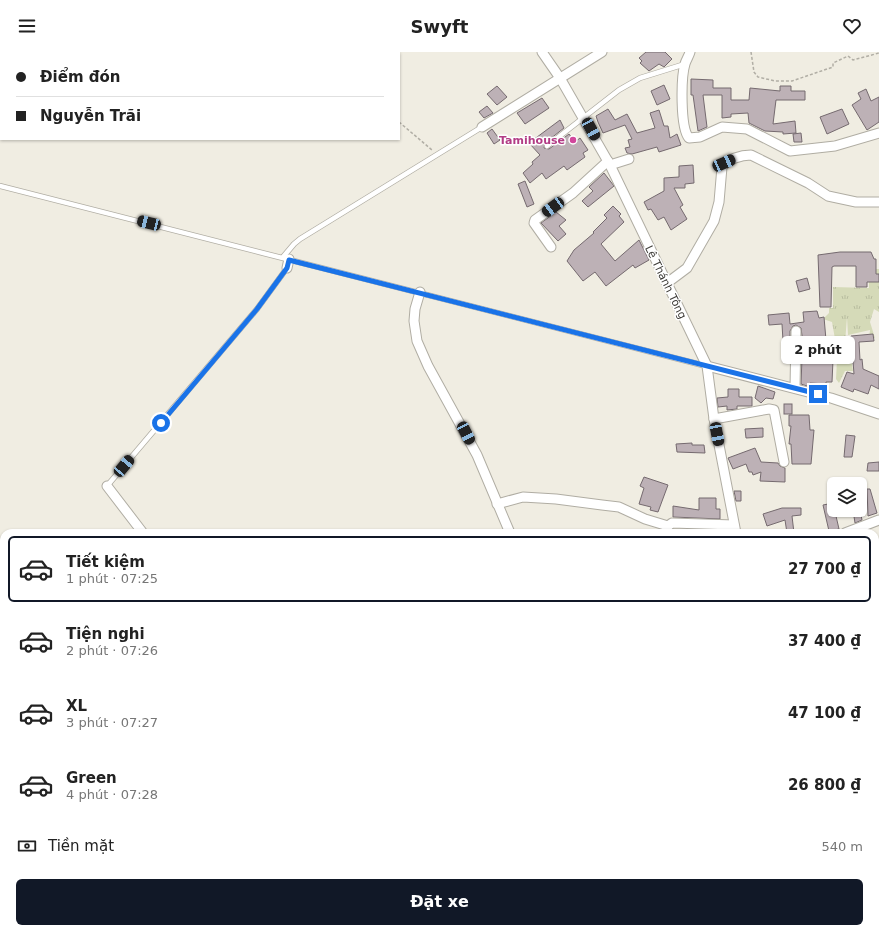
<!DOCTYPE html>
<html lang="vi">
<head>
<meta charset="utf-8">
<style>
  body { margin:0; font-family:"DejaVu Sans",sans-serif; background:#f6f6f6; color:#222; height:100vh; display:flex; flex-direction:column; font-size:15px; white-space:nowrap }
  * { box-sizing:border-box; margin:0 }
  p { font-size:13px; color:#767676 }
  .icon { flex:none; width:22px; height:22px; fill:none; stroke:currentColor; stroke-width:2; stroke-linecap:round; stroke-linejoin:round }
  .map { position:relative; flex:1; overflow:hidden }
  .side { position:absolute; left:0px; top:477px; width:879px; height:404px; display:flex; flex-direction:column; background:#fff; border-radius:12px 12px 0 0; box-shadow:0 1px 3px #0004 }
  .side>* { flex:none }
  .guide { position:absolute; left:0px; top:0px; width:400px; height:88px; box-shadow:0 1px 3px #0004; display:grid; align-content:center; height:88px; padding:0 16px; background:#fff }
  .tools { position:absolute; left:827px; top:425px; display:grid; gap:8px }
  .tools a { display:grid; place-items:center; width:40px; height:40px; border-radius:6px; background:#fff; box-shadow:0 1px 3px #0004; font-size:20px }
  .end { position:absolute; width:18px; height:18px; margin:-9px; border:5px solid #1a73e8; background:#fff; box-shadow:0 0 0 2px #fff }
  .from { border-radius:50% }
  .bubble { position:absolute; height:28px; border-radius:6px; background:#fff; box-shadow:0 1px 3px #0004; font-size:13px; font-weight:700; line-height:28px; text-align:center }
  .car { position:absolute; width:12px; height:24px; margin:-12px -6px; border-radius:5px; box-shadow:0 0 3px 1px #0007; background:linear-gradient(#222 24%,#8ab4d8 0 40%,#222 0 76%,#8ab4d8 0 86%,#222 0) }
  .guide b { display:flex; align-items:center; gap:14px; height:38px; font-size:15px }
  .guide b+b { border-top:1px solid #e0e0e0 }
  .guide i { width:10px; height:10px; background:#222 }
  ul { padding:7px 0 0; list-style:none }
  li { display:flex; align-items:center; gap:12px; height:66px; margin:0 8px 6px; padding:0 8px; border:2px solid transparent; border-radius:6px }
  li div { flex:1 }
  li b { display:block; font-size:15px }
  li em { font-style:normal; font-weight:700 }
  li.on { border-color:#111827 }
  li>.icon { width:36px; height:36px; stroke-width:1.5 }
  .pay { display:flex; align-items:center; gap:10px; height:44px; padding:0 16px; font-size:15px }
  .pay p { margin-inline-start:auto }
  .primary-button { display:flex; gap:8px; margin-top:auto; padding:8px 16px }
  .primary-button a { flex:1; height:46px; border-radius:6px; background:#111827; color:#fff; font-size:16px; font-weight:700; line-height:46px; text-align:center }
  header { display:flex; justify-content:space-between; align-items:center; height:52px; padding:0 16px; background:#fff; font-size:18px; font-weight:700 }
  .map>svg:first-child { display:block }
  .built { fill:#e9e3d1 }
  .grass { fill:url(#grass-tufts) }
  .building { fill:#bdb1b6; stroke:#756a6f }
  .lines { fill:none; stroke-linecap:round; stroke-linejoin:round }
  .service-casing { stroke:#b0ada3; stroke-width:6 }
  .minor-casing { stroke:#b0ada3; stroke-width:11 }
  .tertiary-casing { stroke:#b0ada3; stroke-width:13 }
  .primary-casing { stroke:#b0ada3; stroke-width:17 }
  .path { stroke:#b1aea5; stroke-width:1.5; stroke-dasharray:3 2; stroke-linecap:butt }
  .service { stroke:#fff; stroke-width:4.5 }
  .minor { stroke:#fff; stroke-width:9 }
  .tertiary { stroke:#fff; stroke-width:11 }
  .primary { stroke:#fff; stroke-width:15 }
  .route { stroke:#1a73e8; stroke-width:5 }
  .hotel-dot { fill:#d1479c; stroke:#fff; stroke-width:1.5 }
  .labels { text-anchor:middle; stroke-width:3; stroke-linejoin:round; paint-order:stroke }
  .hotel-label { font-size:11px; font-weight:bold; fill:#b23c85; stroke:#fff; text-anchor:end }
  .street-label { font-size:11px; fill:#3e3c38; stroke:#fff }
</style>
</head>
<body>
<header><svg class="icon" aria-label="menu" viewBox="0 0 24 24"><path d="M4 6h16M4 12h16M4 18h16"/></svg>Swyft<svg class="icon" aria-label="heart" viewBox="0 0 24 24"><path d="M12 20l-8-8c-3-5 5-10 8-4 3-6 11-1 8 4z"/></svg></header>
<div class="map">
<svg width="879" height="881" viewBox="0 0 879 881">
  <defs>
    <pattern id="grass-tufts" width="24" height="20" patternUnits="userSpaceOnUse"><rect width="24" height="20" fill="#d5dab8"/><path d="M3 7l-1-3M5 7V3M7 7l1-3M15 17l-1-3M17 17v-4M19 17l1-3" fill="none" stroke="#b8bc9f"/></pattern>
  </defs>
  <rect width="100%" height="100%" fill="#f0ede2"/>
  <!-- built -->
  <path class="built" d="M24,877H114L123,881H24Z"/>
  <!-- grass -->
  <path class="grass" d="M869,217H879V260L874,257L870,270L875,286L869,287L870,278L848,283L847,265L844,304L851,307L853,319H845L839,331L836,327L837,308L831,305L826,289L835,287L832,270L823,267L829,261V256H833V235L869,236Z"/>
  <!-- building -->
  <g class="building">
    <path d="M646,0H665L672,7L664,15L659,12L649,19L640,11L642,9L639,6Z"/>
    <path d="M691,27L713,28V36H731V48H749L750,36L780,39V34H791V39H805V48H776L773,72L795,69L796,81L783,82V80L765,79L749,71L748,61L731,62V65L722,66V43H703L707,75L698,79L693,43H691Z"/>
    <path d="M664,33L670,47L657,53L651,39Z"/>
    <path d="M497,34L507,45L497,53L487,42Z"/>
    <path d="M866,37L871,49L879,45V70L867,78L852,53L861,47L858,41Z"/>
    <path d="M542,46L549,56L525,72L517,61Z"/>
    <path d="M487,54L493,61L484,66L479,60Z"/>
    <path d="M608,57L615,68L627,62L637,81L655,76L650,61L659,58L664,74H668L670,86L677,82L681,93L659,100L657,95L632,102L627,101L625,96L630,95L628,88L632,87L625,73L603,81L598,70L596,64Z"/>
    <path d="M842,57L849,72L827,82L820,65Z"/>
    <path d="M560,68L564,76L545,91L544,96L549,97L569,82L575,90L580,86L588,98L583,101L585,105L567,118L564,114L546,127L542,121L530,131L523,121L533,112L532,110L540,103L529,91Z"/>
    <path d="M492,77L500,88L494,92L487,81Z"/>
    <path d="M801,81L802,90H794L793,82Z"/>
    <path d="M693,113L694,131L685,132V136H674L683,153L680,155L687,167L671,178L664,165L658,168L651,157L648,158L644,150L664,139V126L679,125V114Z"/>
    <path d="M604,121L614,134L588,155L582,149L593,139L589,135Z"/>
    <path d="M525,129L534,152L527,155L518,132Z"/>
    <path d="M613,154L621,162L619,164L624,170L601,192L615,209L639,188L649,208L635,216L633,213L606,234L595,220L583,229L567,209L574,198L594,181L593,180L607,166L604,163Z"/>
    <path d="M556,160L566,168L559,174L566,182L558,189L541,171Z"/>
    <path d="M840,200H871L874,207H876V222H879V230H867V235H856V214H834L832,215L831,255H820L818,203Z"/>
    <path d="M807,226L810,237L799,240L796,229Z"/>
    <path d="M817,259L819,266L824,265L826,288H822L825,309L833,308L832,330H826V332L810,331V334H807L801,332L802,306H805L801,276L796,273L793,274L790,279V288L783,289L782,272L769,273L768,263L789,261L790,272L804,270L803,260Z"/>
    <path d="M873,282L874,289L859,290L860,308L862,307L863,317L879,324V337L871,333L868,342L854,337L853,340L841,335L847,320L854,322L851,284Z"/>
    <path d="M758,334L775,340L773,347L766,346L761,351L755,346Z"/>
    <path d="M728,337H739V345H752V354H737V357L727,358V354L718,355L717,346L728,345Z"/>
    <rect x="784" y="352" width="8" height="10"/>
    <path d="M789,363H809L810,378H814L811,412H792L791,392H789L791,374H789Z"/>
    <path d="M763,376V385L746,386L745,377Z"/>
    <path d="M846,383L855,384L852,405H844Z"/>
    <path d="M692,391V393H704L705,401L677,400L676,392Z"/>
    <path d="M755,396L761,410L778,411L780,414L785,416V430L760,429L761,420L753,423L752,420H749L746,412L733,417L728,406Z"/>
    <path d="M879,410V419H867L868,411Z"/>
    <path d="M644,425L668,433L658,460L650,458L651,455L639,452L644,436L640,434Z"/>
    <path d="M867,437H870L877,461L868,464Z"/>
    <path d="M734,439H741V449H736Z"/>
    <path d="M699,446H716V457H720V467L673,465V454L699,458Z"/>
    <path d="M833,451L839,477L829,479L823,453Z"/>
    <path d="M782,456H801V463L792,464L794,481H787L785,468L767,474L763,462Z"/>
    <path d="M853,458H860L862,468L855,471Z"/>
  </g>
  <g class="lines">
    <defs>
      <g id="service">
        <path d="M547,94L619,38L640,26L685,12"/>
        <path d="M0,134L706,314"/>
        <path d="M283,205L294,192L300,187L482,75"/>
        <path d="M107,434L257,257L287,216"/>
        <path d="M0,815L4,816"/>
        <path d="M124,877L132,881"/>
      </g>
      <g id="minor">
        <path d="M542,0L560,26L610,113L707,314L714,367L736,481"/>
        <path d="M690,0C689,4 686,8 685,12C681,25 680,76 689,86L700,85L722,75L747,77L790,99L835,94L879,81"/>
        <path d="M482,75L602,0"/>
        <path d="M610,113L629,107"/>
        <path d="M551,195L534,171L535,168L573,141L608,109"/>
        <path d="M287,216L289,207"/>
        <path d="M667,231L687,216L714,169L719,150L722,115C728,107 741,103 751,103L808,131L828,144L856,150H879"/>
        <path d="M420,240L415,257L414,269L417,289L428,314L477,403L510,481"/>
        <path d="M707,314L831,346L879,362"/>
        <path d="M795,336L796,279"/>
        <path d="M714,367L769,357L774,358L784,410"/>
        <path d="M107,434L143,481"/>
        <path d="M497,452L523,445L556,447L602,453L619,455L645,467L668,474"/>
        <path d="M666,481L668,474L672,471L734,473"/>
        <path d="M845,481L879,468"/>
        <path d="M876,512L879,519"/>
        <path d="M875,674L879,669"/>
        <path d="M257,877V881"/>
        <path d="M441,877L444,881"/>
        <path d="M569,877L572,881"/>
        <path d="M603,877L604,881"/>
        <path d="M764,877L768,881"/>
        <path d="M287,881H307"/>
        <path d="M361,881L362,877"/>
      </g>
      <path id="tertiary" d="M157,877V881"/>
      <g id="primary">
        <path d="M875,829L879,826"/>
        <path d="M806,881L811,877"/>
      </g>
    </defs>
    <!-- service casing -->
    <use href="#service" class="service-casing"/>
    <!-- minor casing -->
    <use href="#minor" class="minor-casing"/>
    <!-- tertiary casing -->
    <use href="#tertiary" class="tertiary-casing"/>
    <!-- primary casing -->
    <use href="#primary" class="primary-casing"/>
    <!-- path -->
    <g class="path">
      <path d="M318,0L319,1"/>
      <path d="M751,0L754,20L758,25L775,29H792L833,15V11L848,4L853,8L879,1"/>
      <path d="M399,70L432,98"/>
      <path d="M21,877V881"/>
    </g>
    <!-- service -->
    <use href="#service" class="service"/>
    <!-- minor -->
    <use href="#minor" class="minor"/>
    <!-- tertiary -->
    <use href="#tertiary" class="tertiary"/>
    <!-- primary -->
    <use href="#primary" class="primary"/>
  </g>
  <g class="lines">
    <!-- route -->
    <path class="route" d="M161,371L257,257L287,216L289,208L818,342"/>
  </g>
  <!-- markers -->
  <circle class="hotel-dot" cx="573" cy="88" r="4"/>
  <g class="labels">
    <!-- hotel labels -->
    <g class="hotel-label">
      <text x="565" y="92">Tamihouse</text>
    </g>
    <!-- street labels -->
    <g class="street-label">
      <text transform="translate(666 230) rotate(64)" y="4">Lê Thánh Tông</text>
    </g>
  </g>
</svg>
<div class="tools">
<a><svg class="icon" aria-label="layers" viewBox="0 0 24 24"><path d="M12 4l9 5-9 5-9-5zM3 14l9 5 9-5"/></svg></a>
</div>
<i class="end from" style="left:161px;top:371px"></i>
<i class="end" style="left:818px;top:342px"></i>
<div class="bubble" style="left:781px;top:284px;width:74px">2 phút</div>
<i class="car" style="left:591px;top:77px;rotate:151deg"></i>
<i class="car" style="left:724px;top:111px;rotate:66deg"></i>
<i class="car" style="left:553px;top:155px;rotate:234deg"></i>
<i class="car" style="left:149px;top:171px;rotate:284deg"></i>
<i class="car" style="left:466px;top:381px;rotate:153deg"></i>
<i class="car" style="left:717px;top:382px;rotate:169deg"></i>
<i class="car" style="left:124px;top:414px;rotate:40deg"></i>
<div class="guide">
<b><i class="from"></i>Điểm đón</b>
<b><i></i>Nguyễn Trãi</b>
</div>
<section class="side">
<ul>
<li class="on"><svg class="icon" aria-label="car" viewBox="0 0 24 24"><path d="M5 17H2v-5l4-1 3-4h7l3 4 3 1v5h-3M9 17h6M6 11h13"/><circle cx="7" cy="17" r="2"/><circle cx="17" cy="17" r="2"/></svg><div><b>Tiết kiệm</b><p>1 phút · 07:25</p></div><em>27 700 ₫</em></li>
<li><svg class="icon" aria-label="car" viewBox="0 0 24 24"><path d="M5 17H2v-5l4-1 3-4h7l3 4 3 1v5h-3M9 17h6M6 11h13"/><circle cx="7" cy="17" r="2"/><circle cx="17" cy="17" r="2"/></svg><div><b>Tiện nghi</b><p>2 phút · 07:26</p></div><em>37 400 ₫</em></li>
<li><svg class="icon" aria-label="car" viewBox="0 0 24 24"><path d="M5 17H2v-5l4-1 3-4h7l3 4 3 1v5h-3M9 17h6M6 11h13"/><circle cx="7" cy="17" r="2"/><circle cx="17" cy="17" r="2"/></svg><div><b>XL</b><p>3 phút · 07:27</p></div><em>47 100 ₫</em></li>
<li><svg class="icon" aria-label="car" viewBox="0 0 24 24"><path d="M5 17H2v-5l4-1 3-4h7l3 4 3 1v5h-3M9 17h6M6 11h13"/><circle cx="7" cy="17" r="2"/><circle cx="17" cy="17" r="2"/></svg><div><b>Green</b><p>4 phút · 07:28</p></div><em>26 800 ₫</em></li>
</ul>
<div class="pay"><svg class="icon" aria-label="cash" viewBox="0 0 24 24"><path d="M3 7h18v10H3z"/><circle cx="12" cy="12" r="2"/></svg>Tiền mặt<p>540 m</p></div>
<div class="primary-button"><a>Đặt xe</a></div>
</section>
</div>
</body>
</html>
